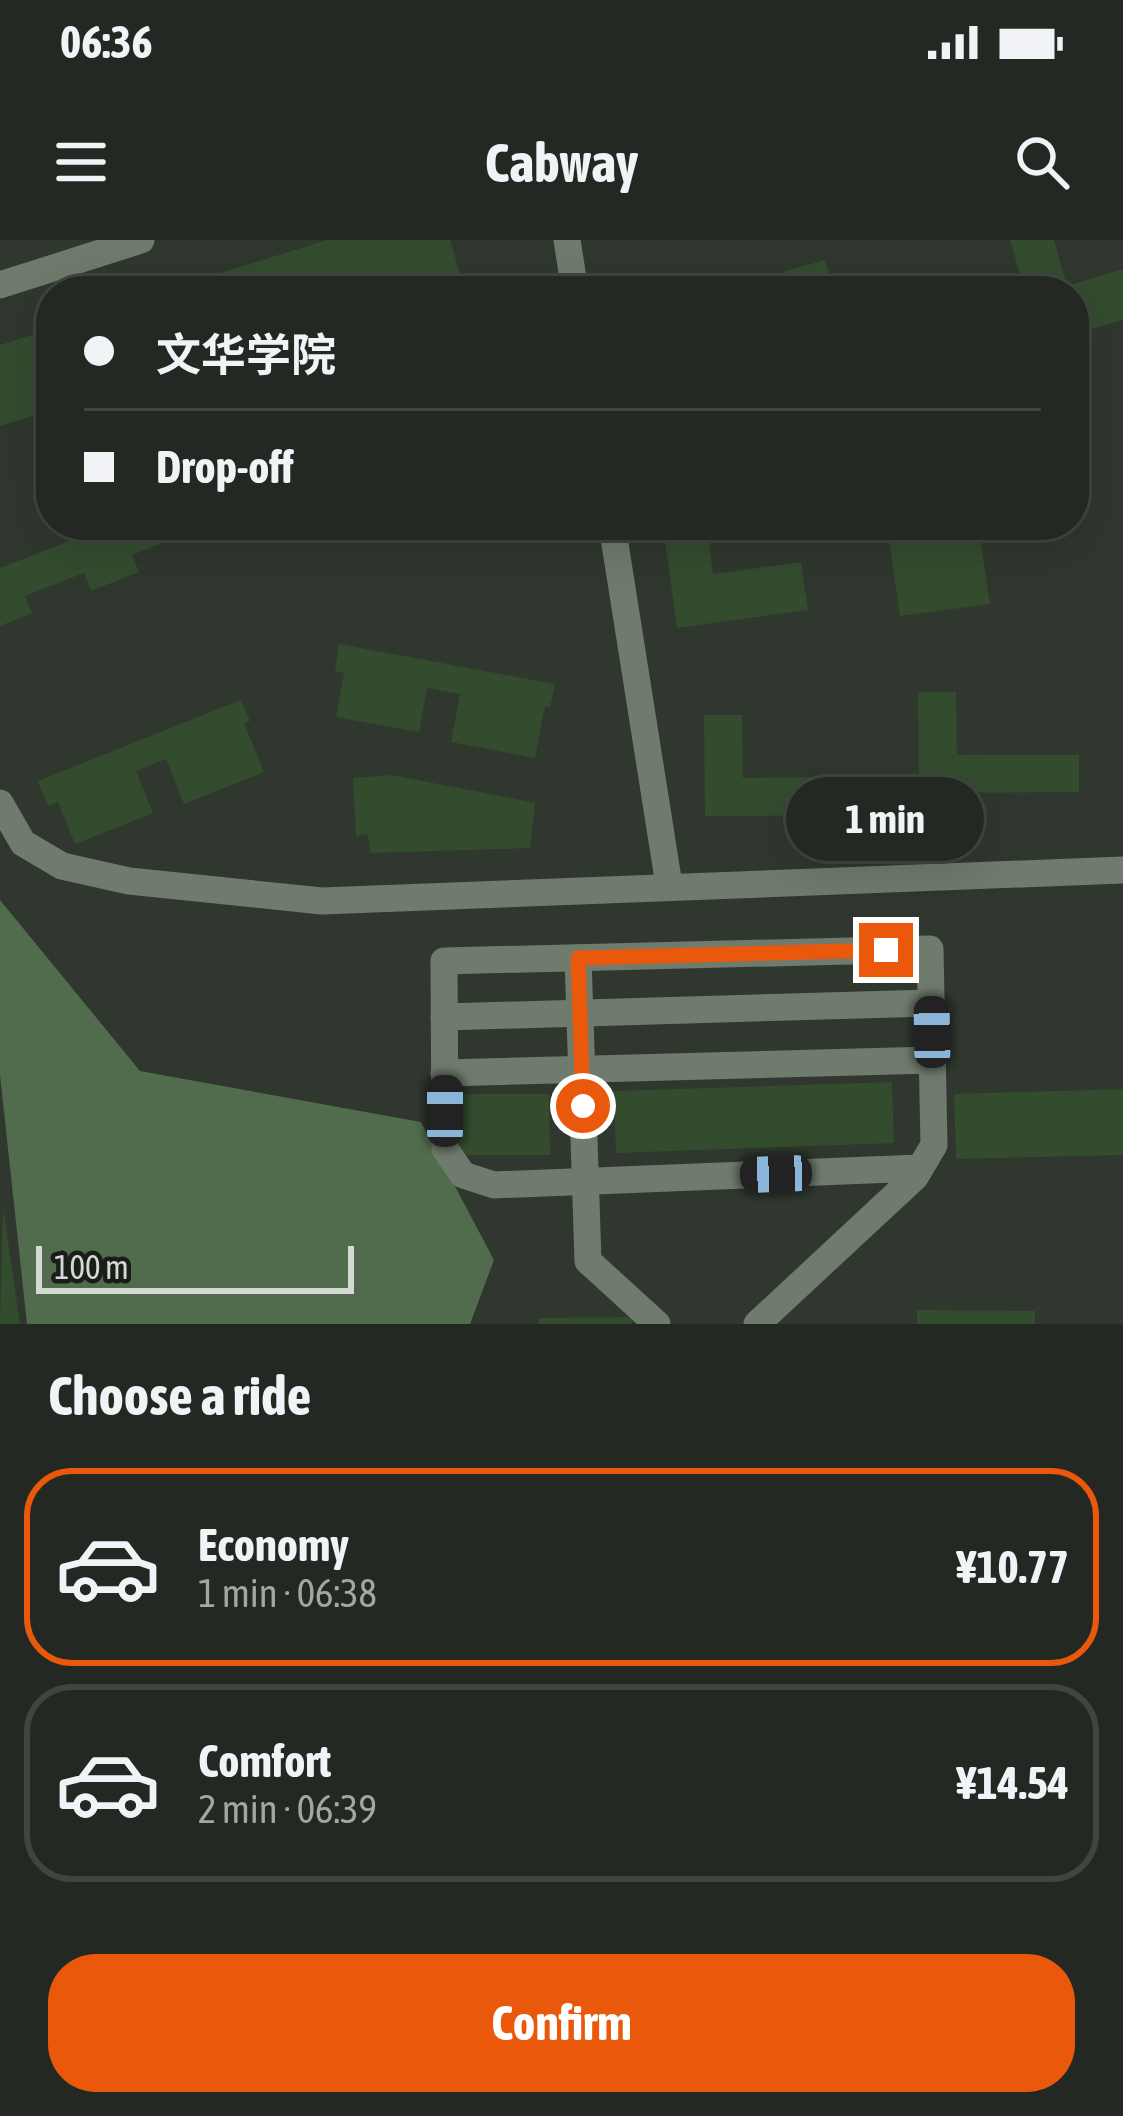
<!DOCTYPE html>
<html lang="en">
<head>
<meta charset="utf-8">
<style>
  body { margin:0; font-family:"Asap Condensed","Noto Sans SC",sans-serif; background:#2f352f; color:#f1f3f6; height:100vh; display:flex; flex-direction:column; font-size:45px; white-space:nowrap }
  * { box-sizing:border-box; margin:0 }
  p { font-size:39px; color:#a3a6a5 }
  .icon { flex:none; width:66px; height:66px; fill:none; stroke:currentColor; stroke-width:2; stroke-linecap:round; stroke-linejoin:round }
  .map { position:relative; height:1084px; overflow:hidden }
  .details { display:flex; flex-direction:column; background:#232922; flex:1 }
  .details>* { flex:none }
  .banner { position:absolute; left:36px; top:36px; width:1053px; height:264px; border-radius:48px; box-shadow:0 12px 48px #0002,0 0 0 3px #404540; display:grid; align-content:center; height:264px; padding:0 48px; background:#232922 }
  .scale { position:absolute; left:36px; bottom:30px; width:318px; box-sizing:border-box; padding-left:12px; border:6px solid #d5d9d4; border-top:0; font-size:33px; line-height:42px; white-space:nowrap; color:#d5d9d4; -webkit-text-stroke:9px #1a1d19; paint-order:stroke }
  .end { position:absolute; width:54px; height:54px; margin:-27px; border:15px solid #ea580c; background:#fff; box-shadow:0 0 0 6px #fff }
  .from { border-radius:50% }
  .bubble { position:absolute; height:84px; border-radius:42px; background:#232922; box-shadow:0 12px 48px #0002,0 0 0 3px #404540; font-size:39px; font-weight:700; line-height:84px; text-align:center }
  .car { position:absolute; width:36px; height:72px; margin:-36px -18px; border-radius:15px; box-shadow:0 0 9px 3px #0007; background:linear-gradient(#222 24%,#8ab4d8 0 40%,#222 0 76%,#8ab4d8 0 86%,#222 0) }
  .banner b { display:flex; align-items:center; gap:42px; height:114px; font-size:45px }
  .banner b+b { border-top:3px solid #404540 }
  .banner i { width:30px; height:30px; background:#f1f3f6 }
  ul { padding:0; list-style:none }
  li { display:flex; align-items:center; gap:36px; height:198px; margin:0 24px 18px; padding:0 24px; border:6px solid #404540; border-radius:48px }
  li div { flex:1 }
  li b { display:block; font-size:45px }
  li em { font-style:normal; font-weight:700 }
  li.current { border-color:#ea580c }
  li>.icon { width:108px; height:108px; stroke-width:1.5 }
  h2 { padding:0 48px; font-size:54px; line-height:144px }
  .primary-button { display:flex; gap:24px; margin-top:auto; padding:24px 48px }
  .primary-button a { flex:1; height:138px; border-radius:48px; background:#ea580c; color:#fff; font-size:48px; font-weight:700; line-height:138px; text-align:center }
  .status { display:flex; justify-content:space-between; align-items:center; height:84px; padding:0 60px; background:#232922; direction:ltr }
  .status svg { height:33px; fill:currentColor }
  header { display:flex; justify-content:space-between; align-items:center; height:156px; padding:0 48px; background:#232922; font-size:54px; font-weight:700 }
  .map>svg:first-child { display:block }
  .forest { fill:#516c4c }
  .building { fill:#334c2e }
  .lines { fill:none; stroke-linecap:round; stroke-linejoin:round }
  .minor { stroke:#6f7b6d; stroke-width:27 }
  .route { stroke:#ea580c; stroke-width:15 }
</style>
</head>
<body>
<div class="status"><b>06:36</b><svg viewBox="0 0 49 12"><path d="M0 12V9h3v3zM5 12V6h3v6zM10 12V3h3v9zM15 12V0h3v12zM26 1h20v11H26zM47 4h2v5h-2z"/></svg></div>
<header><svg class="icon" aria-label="menu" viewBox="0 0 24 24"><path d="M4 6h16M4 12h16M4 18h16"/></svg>Cabway<svg class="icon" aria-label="search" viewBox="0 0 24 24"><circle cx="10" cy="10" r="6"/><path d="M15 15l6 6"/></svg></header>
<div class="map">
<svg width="1123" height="1084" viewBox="0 0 1123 1084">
  <rect width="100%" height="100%" fill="#2f372e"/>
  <!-- forest -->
  <path class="forest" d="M0,660L140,831L421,882L494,1020L470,1084H27L0,835Z"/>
  <!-- building -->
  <g class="building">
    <path d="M327,0H450L462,40L425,51H222L217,34Z"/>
    <path d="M1010,0H1054L1067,46L1123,29V80L1074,94V51H1025Z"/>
    <path d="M825,20L835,51H791L785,31Z"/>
    <path d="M51,89V170L0,186V105Z"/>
    <path d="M110,285H153L160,304L132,315L139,332L91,351L84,333L25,356L32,373L0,386V328Z"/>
    <path d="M707,285L713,334L801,322L808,370L677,388L663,286Z"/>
    <path d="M887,285H978L990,364L900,376Z"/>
    <path d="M339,404L555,444L550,467L545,466L535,518L451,502L460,454L427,448L419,492L336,477L344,433L335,431Z"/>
    <path d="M918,452H956L957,515H1079V552L919,553Z"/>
    <path d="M241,460L250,481L244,483L264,532L184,564L166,519L136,531L153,573L75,604L58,562L48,566L38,541Z"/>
    <path d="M704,475H742L743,538L865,537V575L705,576Z"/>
    <path d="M392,535L535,563L530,608L370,613L368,594L356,596L353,538Z"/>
    <path d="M892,842L894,903L616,913L614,851Z"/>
    <path d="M1123,849V915L956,919L954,854Z"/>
    <path d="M458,854H549L550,915H459Z"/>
    <path d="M3,967L20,1084H0Z"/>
    <path d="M917,1070L1035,1071V1084H917Z"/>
    <path d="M632,1077V1084H539V1078Z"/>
  </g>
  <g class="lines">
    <!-- minor -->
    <g class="minor">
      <path d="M567,0L575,51"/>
      <path d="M0,45L141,0"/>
      <path d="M612,285L669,645"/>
      <path d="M0,563L23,603L62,626L129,641L322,661L1123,630"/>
      <path d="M578,718L588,1021L657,1084"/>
      <path d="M444,777L931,763"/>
      <path d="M444,833L932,820"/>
      <path d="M757,1084L915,937L934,905L930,709L444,721L445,909L463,935L494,945L920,928"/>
    </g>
  </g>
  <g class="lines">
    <!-- route -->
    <path class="route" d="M583,866L578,718L886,710"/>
  </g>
</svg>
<div class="scale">100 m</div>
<i class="end from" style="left:583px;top:866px"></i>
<i class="end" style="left:886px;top:710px"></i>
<div class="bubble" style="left:786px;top:537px;width:198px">1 min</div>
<i class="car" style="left:932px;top:792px;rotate:359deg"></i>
<i class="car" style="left:445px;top:871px;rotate:0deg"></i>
<i class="car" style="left:776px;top:934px;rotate:268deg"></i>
<div class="banner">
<b><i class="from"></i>文华学院</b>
<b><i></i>Drop-off</b>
</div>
</div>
<section class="details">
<h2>Choose a ride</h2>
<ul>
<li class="current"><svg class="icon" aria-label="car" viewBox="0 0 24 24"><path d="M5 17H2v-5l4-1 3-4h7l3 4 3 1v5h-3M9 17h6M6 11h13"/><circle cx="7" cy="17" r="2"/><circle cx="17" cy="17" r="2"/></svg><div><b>Economy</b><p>1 min · 06:38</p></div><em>¥10.77</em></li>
<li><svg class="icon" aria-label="car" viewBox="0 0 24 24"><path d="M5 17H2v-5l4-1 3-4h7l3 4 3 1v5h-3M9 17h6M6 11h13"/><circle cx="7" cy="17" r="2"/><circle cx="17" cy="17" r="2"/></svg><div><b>Comfort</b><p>2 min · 06:39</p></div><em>¥14.54</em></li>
</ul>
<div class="primary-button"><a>Confirm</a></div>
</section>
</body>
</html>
